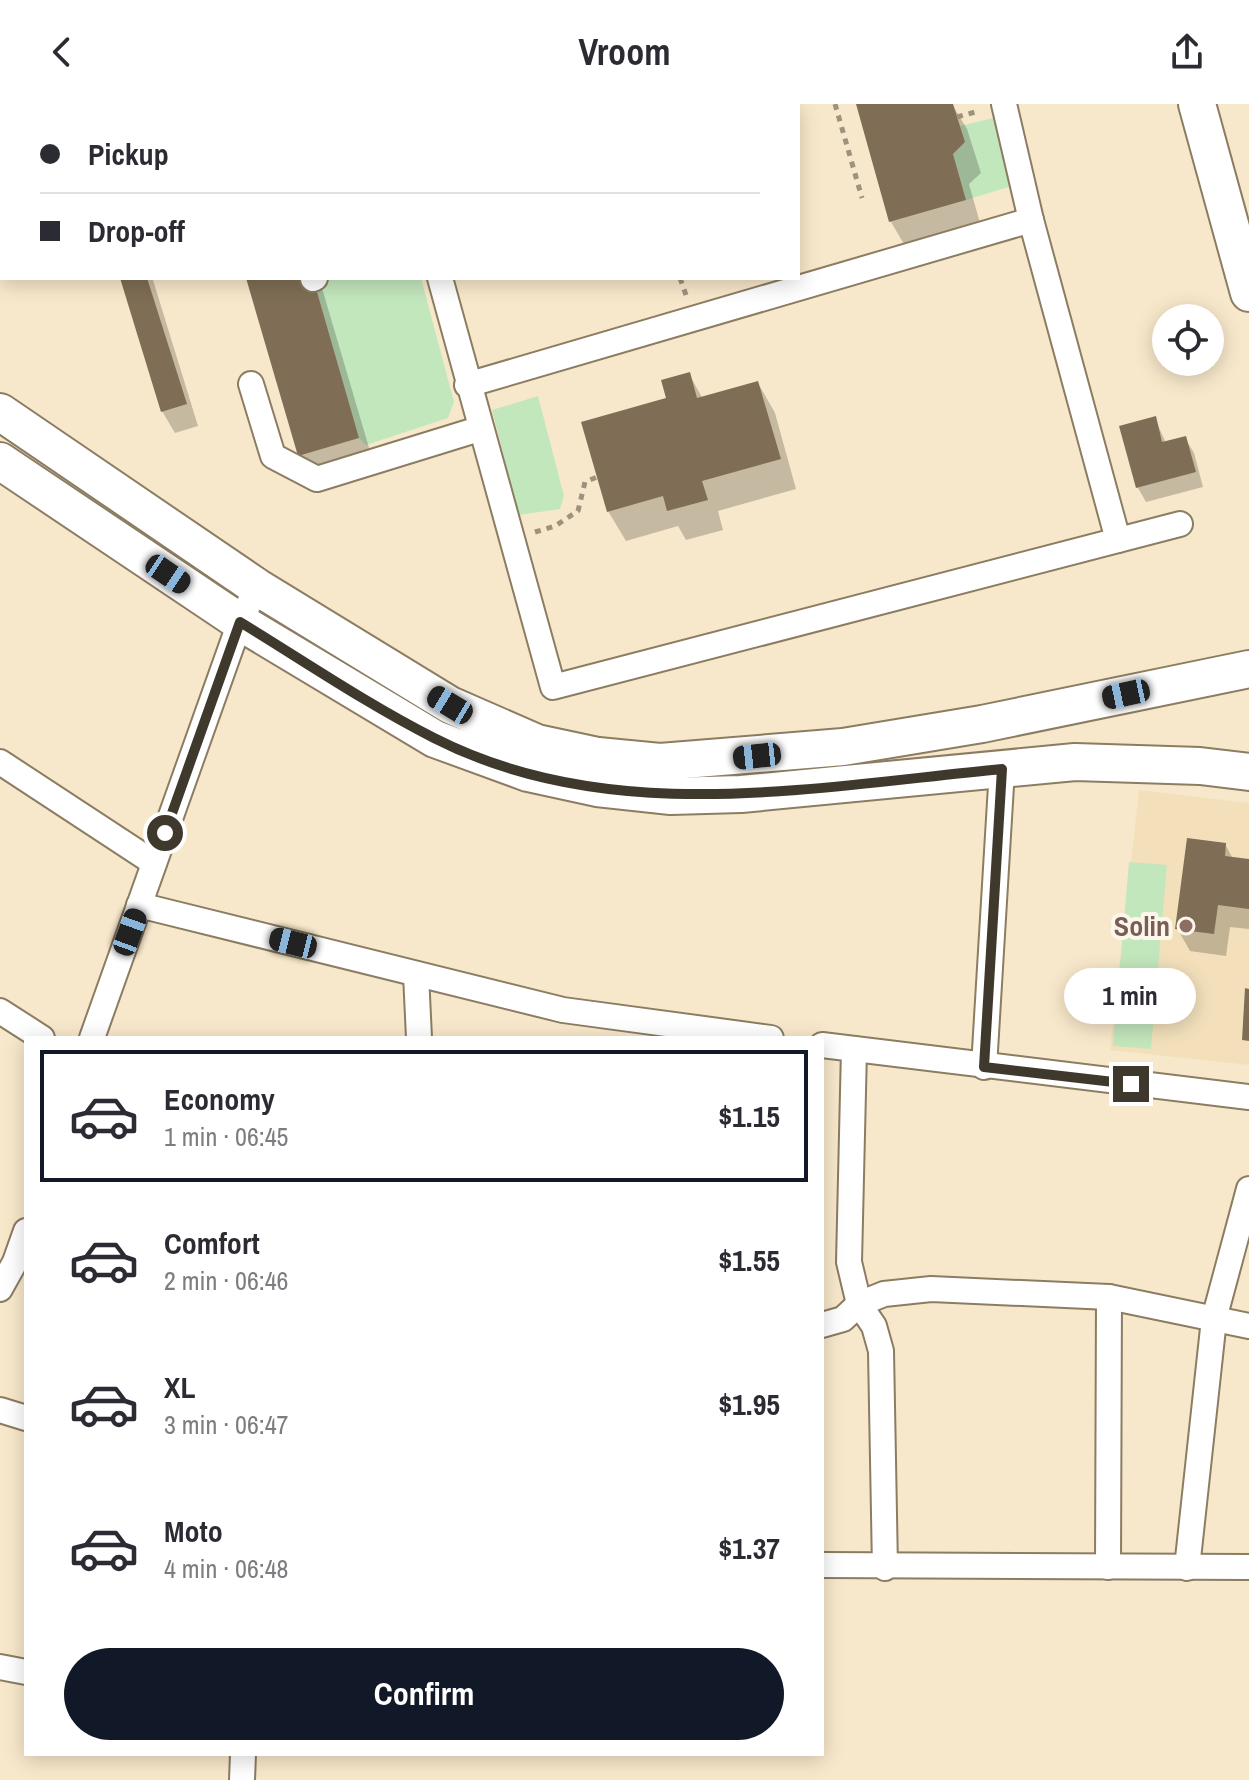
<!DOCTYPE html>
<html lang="en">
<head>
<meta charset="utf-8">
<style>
  body { margin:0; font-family:"Archivo Narrow",sans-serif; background:#f7f7f7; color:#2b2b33; height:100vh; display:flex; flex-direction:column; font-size:30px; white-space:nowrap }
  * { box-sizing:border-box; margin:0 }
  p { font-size:26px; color:#7c7c81 }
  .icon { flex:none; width:44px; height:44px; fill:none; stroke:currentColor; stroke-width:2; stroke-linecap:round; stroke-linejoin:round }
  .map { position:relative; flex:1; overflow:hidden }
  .drawer { position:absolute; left:24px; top:932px; width:800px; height:720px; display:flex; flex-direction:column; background:#fff; border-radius:0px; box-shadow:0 4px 20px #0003 }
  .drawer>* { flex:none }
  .hud { position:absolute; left:0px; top:0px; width:800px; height:176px; box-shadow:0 4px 20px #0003; display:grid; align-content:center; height:176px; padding:0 40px; background:#fff }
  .controls { position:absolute; left:1152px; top:200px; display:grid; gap:16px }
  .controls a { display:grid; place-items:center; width:72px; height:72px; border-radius:50%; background:#fff; box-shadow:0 4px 20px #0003; font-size:40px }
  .end { position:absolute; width:36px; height:36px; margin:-18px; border:10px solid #3f392d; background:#fff; box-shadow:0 0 0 4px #fff }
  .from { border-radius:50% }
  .bubble { position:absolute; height:56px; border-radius:28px; background:#fff; box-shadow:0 4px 20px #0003; font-size:26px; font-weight:700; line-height:56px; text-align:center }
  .car { position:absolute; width:24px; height:48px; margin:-24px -12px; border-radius:10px; box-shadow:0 0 6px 2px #0007; background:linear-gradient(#222 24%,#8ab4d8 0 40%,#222 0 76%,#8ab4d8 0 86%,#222 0) }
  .hud b { display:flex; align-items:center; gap:28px; height:76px; font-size:30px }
  .hud b+b { border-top:2px solid #e1e1e2 }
  .hud i { width:20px; height:20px; background:#2b2b33 }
  ul { padding:14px 0 0; list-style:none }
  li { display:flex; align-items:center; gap:24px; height:132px; margin:0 16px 12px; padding:0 24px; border:4px solid transparent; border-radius:0px }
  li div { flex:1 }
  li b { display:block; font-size:30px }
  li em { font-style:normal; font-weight:700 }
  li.active { border-color:#111827 }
  li>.icon { width:72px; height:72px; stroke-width:1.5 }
  .primary-button { display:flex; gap:16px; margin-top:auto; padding:16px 40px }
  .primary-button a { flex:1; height:92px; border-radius:48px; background:#111827; color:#fff; font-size:32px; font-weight:700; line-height:92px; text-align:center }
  header { display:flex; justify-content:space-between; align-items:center; height:104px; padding:0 40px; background:#fff; font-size:36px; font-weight:700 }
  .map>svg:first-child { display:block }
  .built { fill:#f3e0bb }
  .green { fill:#c3e7bd }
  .shadow { fill:#0003 }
  .building { fill:#7f6e55 }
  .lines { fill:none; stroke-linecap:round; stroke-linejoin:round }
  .street-casing { stroke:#8b7c62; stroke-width:28 }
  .secondary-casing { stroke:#8b7c62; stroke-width:40 }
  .path { stroke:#9d927d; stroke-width:5; stroke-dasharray:6 6; stroke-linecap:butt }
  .street { stroke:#fff; stroke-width:24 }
  .secondary { stroke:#fff; stroke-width:36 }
  .route { stroke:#3f392d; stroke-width:10 }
  .education-dot { fill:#8d6e63; stroke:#fdf7eb; stroke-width:3 }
  .labels { text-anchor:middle; stroke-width:8; stroke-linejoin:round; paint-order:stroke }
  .education-label { font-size:28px; font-weight:bold; fill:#785e54; stroke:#fdf7eb; text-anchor:end }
</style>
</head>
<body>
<header><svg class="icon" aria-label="back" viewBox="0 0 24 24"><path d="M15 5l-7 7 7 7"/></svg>Vroom<svg class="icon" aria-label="share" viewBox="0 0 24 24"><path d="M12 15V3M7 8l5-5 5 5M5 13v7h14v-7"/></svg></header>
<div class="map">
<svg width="1249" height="1676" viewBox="0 0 1249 1676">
  <rect width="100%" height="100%" fill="#f8e8cb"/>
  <!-- built -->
  <path class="built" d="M1139,686L1249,699V961L1110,946Z"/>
  <!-- green -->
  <g class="green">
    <path d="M64,0H374V2H65Z"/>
    <path d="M993,14L1012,82L966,96L953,50L965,38L960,22Z"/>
    <path d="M313,174H421L454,298L448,314L366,341L359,334Z"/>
    <path d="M538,292L564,392L560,405L519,411L492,306Z"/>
    <path d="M1129,758L1167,761L1151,945L1113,942Z"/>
  </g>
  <!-- shadow -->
  <g class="shadow">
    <path d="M858,0H952L967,25L981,69L969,80L982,126L908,147L891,118Z"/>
    <path d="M122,174H159L153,176L198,322L175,329L162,307Z"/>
    <path d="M248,174H319L375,364L317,381L300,351Z"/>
    <path d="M689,270L703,295L758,279L775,309L796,385L718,407L723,426L686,436L678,422L626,437L608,407L668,295Z"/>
    <path d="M1155,315L1166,339L1185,334L1194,349L1203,383L1146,398L1138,384L1121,323Z"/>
    <path d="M1225,740L1233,755L1249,757V840V825L1230,823L1226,852L1190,847L1177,824Z"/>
  </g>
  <!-- building -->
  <g class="building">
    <path d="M856,0H953L965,38L953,50L966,96L889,118Z"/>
    <path d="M120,174H147L187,300L161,308Z"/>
    <path d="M246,174H313L359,334L298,352Z"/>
    <path d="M690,268L697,294L758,277L781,355L702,377L708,396L667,407L663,392L607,408L581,318L666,294L661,276Z"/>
    <path d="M1156,312L1162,338L1186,332L1196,368L1136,384L1119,322Z"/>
    <path d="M1187,734L1226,739L1225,752L1249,755V805L1218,801L1214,830L1175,825Z"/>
    <path d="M1245,884L1249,885V937L1242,936Z"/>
  </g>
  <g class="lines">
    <defs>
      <g id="street">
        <path d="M397,0V2"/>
        <path d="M1004,0L1031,116L1118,436"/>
        <path d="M469,2L476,0"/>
        <path d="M440,174L553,583L1180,420"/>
        <path d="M313,175L315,174"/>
        <path d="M251,280L273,352L317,375L479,325"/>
        <path d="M467,281L1031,116"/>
        <path d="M0,658L154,759"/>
        <path d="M139,801L563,906L771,934"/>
        <path d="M416,870L419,934"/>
        <path d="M0,907L42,934"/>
        <path d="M92,934L240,518L257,483"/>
        <path d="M822,941L1249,993"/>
        <path d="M854,945L849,1158L859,1200L874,1222L881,1247L885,1464"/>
        <path d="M984,963L1002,665"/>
        <path d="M0,1185L15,1158L26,1127"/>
        <path d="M822,1221L843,1215L859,1200L884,1190L931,1185L1109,1193L1249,1222"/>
        <path d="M0,1306L26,1314"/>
        <path d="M822,1461L1249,1463"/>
        <path d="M1108,1463L1109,1193"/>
        <path d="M1187,1464L1214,1215L1249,1085"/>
        <path d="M0,1563L26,1568"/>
        <path d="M242,1676L243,1650"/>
      </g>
      <g id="secondary">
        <path d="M1197,0L1249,189"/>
        <path d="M0,308L257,483L450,601L537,639L598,652L660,658L843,643L982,620L1249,565"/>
        <path d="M0,357L240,518L435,635L528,669L597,684L671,692L741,690L1075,658L1200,662L1249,668"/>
      </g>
    </defs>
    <!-- street casing -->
    <use href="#street" class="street-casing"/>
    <!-- secondary casing -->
    <use href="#secondary" class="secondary-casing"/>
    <!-- path -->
    <g class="path">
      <path d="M835,0L862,94"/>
      <path d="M957,13L979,7"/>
      <path d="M680,174L686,191"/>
      <path d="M535,428L555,422L578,407L585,378L597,373"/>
    </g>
    <!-- street -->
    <use href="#street" class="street"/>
    <!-- secondary -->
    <use href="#secondary" class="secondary"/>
  </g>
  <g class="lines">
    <!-- route -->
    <path class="route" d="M165,729L240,518C304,557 367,600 434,634C610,724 814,683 1002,665L984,963L1131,980"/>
  </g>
  <!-- markers -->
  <circle class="education-dot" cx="1186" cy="822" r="8"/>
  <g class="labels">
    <!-- education labels -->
    <g class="education-label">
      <text x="1170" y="832">Solin</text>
    </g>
  </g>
</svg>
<div class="controls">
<a><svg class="icon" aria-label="locate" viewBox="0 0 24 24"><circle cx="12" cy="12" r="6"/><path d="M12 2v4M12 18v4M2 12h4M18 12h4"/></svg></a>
</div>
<i class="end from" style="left:165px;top:729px"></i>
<i class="end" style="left:1131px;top:980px"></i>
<div class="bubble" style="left:1064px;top:864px;width:132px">1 min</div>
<i class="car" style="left:168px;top:470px;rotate:124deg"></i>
<i class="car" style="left:1126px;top:590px;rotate:258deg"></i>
<i class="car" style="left:450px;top:601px;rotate:301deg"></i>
<i class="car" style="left:757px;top:652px;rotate:264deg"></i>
<i class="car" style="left:130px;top:828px;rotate:20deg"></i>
<i class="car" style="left:293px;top:839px;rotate:284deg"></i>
<div class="hud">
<b><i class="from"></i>Pickup</b>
<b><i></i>Drop-off</b>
</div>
<section class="drawer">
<ul>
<li class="active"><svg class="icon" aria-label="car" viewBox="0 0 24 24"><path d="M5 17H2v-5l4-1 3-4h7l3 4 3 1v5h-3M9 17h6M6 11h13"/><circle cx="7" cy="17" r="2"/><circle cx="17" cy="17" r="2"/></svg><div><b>Economy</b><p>1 min · 06:45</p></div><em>$1.15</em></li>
<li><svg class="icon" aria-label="car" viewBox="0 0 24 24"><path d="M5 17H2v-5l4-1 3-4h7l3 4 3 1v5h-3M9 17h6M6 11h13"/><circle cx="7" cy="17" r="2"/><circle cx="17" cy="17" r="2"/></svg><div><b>Comfort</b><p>2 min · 06:46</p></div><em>$1.55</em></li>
<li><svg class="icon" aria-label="car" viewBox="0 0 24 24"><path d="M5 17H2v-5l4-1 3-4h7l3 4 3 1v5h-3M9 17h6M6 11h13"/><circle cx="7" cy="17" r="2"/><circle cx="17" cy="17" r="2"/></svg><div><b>XL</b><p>3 min · 06:47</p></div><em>$1.95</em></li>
<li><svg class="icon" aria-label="car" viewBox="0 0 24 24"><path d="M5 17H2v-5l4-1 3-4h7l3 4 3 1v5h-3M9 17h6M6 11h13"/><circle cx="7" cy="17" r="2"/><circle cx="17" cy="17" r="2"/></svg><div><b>Moto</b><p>4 min · 06:48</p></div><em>$1.37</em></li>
</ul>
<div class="primary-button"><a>Confirm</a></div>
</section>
</div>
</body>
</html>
